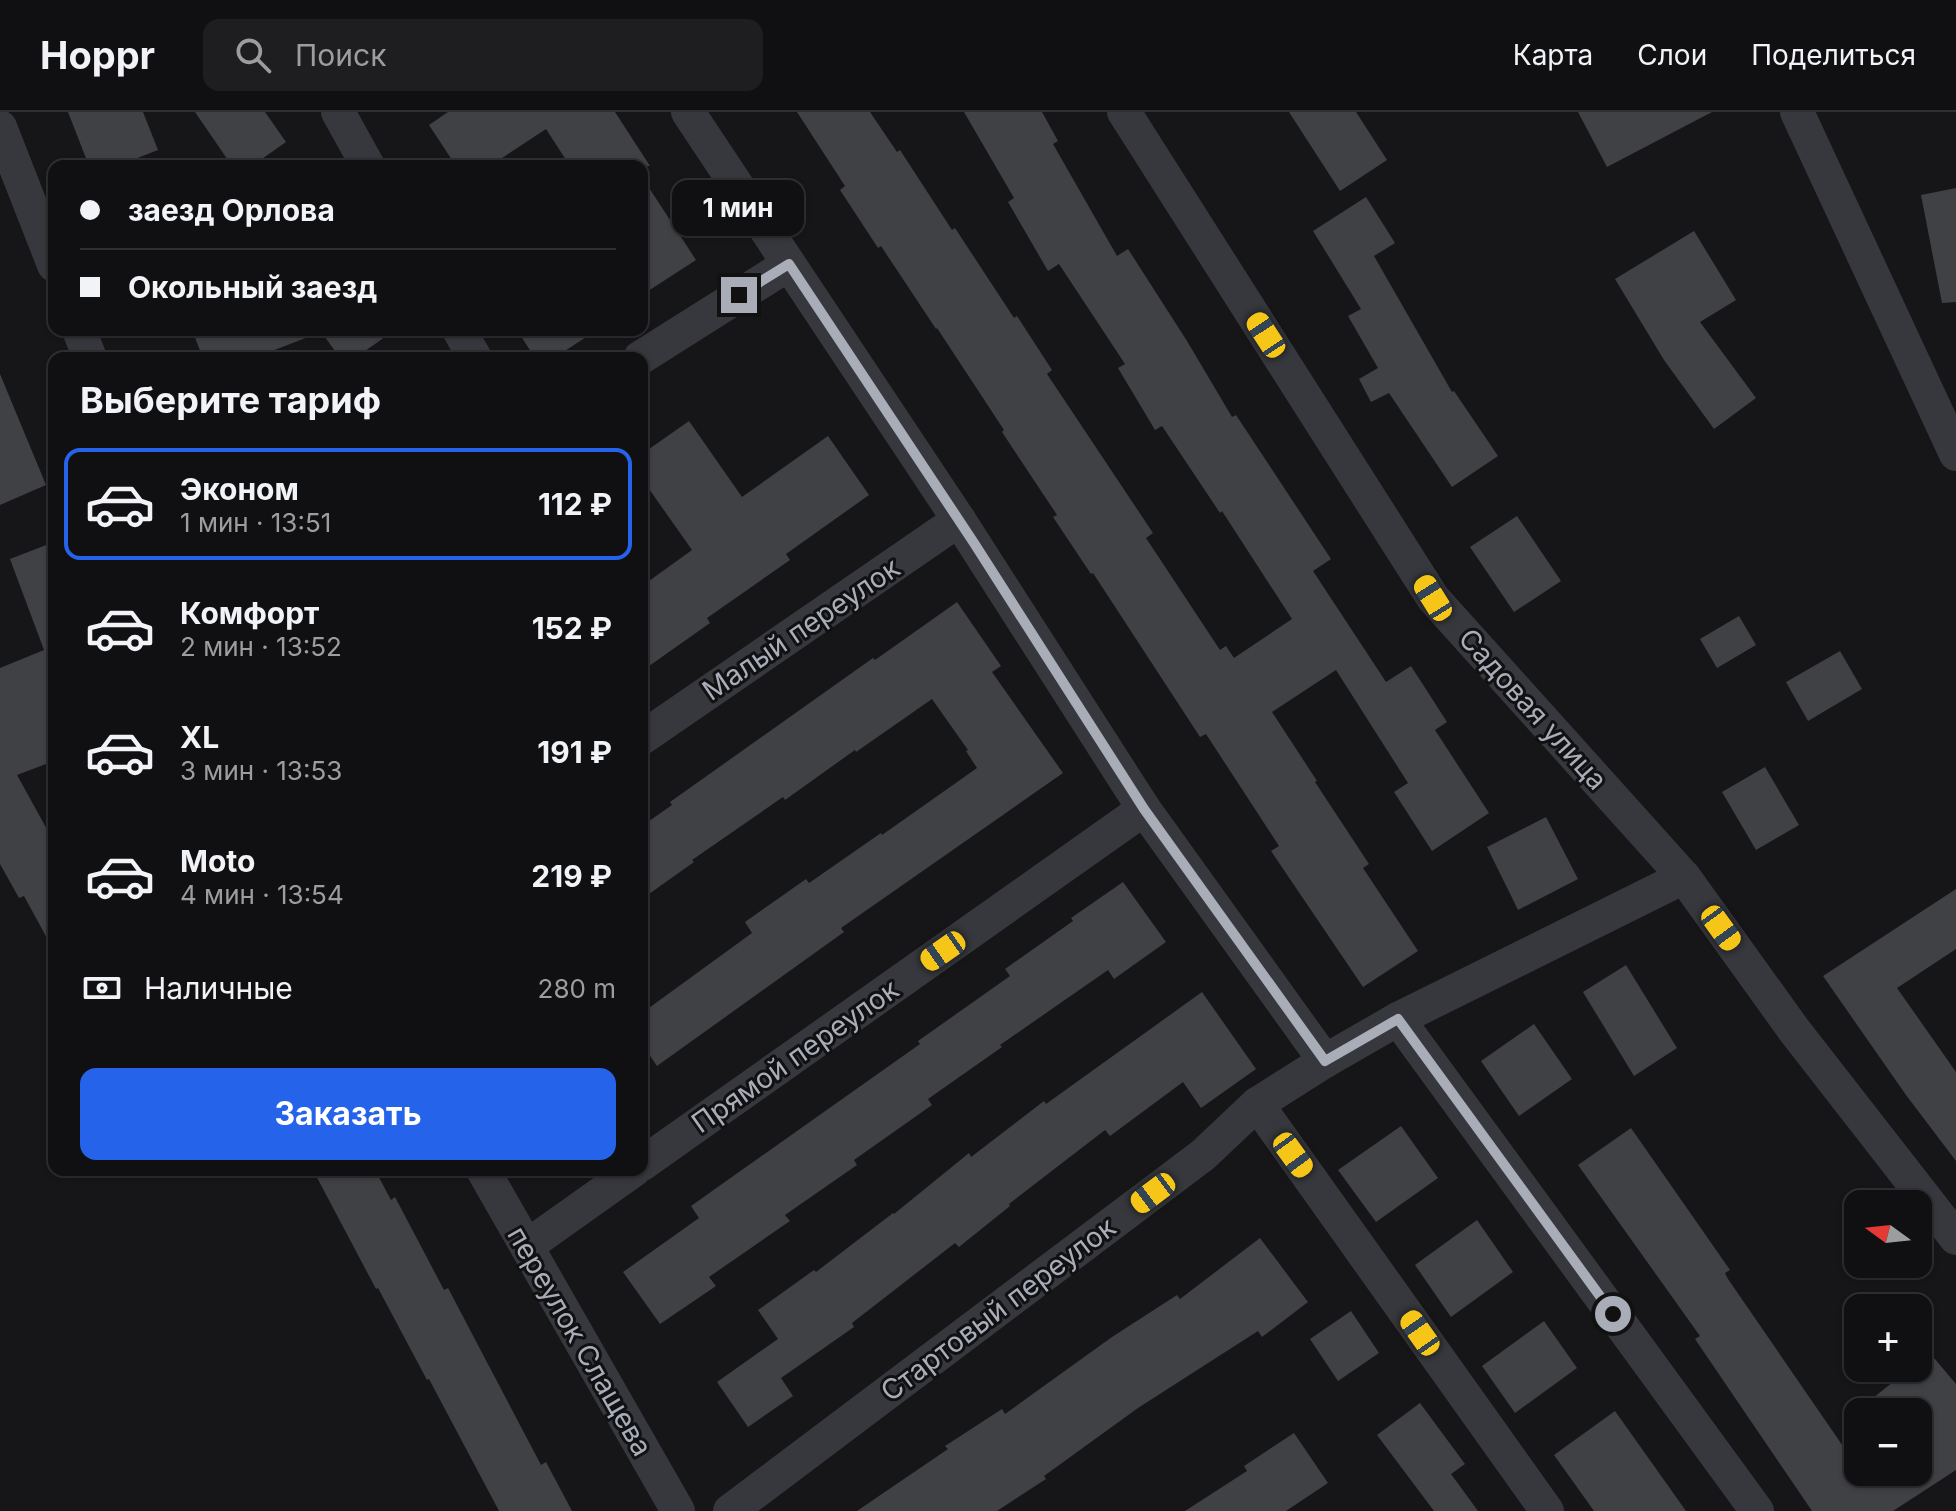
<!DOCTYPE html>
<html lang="ru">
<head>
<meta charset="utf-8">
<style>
  body { margin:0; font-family:Inter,sans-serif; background:#1e1e20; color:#f1f3f6; height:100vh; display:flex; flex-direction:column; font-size:30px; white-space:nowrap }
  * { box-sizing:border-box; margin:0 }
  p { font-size:26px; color:#9c9d9f }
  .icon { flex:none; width:44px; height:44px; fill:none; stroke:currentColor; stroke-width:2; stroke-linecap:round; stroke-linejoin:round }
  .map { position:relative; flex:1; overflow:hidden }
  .panel { position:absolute; left:48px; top:240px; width:600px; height:824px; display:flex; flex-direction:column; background:#101012; border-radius:16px; box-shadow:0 2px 6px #0004,0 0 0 2px #303032 }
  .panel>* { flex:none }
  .hud { position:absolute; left:48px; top:48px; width:600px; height:176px; border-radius:16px; box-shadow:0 2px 6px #0004,0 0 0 2px #303032; display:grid; align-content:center; height:176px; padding:0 32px; background:#101012 }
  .needle { width:52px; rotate:285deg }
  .controls { position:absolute; left:1844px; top:1078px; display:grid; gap:16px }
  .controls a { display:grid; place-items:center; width:88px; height:88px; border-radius:16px; background:#101012; box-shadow:0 2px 6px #0004,0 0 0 2px #303032; font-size:40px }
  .end { position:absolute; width:36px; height:36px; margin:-18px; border:10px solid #a8adb8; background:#111; box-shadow:0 0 0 4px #111 }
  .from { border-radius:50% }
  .bubble { position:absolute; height:56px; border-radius:16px; background:#101012; box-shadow:0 2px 6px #0004,0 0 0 2px #303032; font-size:26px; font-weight:700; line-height:56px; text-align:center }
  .car { position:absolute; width:24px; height:48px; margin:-24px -12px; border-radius:10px; box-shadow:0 0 6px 2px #0007; background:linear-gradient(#f5c518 24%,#345 0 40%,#f5c518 0 76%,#345 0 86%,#f5c518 0) }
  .hud b { display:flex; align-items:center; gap:28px; height:76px; font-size:30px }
  .hud b+b { border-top:2px solid #303032 }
  .hud i { width:20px; height:20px; background:#f1f3f6 }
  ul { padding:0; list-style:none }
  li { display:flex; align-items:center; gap:24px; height:112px; margin:0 16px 12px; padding:0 16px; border:4px solid transparent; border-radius:16px }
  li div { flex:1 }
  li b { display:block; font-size:30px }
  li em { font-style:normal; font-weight:700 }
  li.current { border-color:#2563eb }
  li>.icon { width:72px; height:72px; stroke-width:1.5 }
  h2 { padding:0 32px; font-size:36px; line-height:96px }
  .pay { display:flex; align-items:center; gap:20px; height:88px; padding:0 32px; font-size:30px }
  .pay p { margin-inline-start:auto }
  .primary-button { display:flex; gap:16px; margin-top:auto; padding:16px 32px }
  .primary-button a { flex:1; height:92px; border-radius:16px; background:#2563eb; color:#fff; font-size:32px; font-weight:700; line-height:92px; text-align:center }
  header { display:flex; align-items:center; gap:48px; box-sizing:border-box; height:112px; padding:0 40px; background:#101012; border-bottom:2px solid #303032 }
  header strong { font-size:38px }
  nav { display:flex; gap:44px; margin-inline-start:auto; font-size:28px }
  .search { width:560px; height:72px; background:#1e1e20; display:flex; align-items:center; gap:20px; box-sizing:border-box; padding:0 28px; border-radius:16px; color:#9c9d9f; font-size:30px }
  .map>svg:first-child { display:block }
  .building { fill:#404145 }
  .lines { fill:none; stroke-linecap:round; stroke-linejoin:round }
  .minor { stroke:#37383d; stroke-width:34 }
  .route { stroke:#a8adb8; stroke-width:10 }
  .labels { text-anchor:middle; stroke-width:6; stroke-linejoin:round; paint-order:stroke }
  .street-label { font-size:28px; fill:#a8adb8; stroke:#111113 }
</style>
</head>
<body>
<header>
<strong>Hoppr</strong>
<div class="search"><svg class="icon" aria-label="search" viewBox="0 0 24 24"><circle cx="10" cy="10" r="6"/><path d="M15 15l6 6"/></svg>Поиск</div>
<nav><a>Карта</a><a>Слои</a><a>Поделиться</a></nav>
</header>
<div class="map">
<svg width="1956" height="1399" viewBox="0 0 1956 1399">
  <rect width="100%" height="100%" fill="#161618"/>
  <!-- building -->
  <g class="building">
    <path d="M68,0H143L158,38L117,54H89Z"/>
    <path d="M195,0H265L286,30L252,54H232Z"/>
    <path d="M448,0H615L650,54H570L546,17L490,54H456L429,13Z"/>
    <path d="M797,0H870L897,40L900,38L952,118L955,116L1014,206L1017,204L1052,258L1047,262L1153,421L1146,426L1220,538L1226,534L1234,546L1292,507L1222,399L1220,401L1162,314L1155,318L1118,256L1125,252L1059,152L1048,159L1008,90L1014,86L964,0H1042L1058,29L1053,32L1117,144L1128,137L1187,229L1232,305L1236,303L1331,447L1313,459L1386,570L1411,554L1447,610L1435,618L1489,701L1432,739L1394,680L1408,671L1336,558L1272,600L1317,669L1315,670L1369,752L1363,756L1418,839L1363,875L1271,739L1279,734L1206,622L1200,625L1093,461L1091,462L1053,405L1057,403L1002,320L1004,318L937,216L936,217L881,134L878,136L840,78L845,74Z"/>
    <path d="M1289,0H1356L1387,48L1340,79Z"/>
    <path d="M1578,0H1712L1607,55Z"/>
    <path d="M642,65L696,148L642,183Z"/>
    <path d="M1956,76V190L1942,191L1921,83Z"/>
    <path d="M1366,85L1395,131L1374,144L1452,280L1454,279L1498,344L1452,375L1389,281L1371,290L1359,267L1378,256L1348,204L1361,197L1313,119Z"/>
    <path d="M1694,119L1736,188L1700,210L1756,286L1714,317L1664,248L1615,167Z"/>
    <path d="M192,218H320L321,220L254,246H203Z"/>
    <path d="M320,218H395L355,246H340Z"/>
    <path d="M517,218H597L554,246H535Z"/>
    <path d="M0,262L46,373L0,393Z"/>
    <path d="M689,309L742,385L828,324L869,383L786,442L790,448L707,506L710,511L642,559V474L692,438L642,367V342Z"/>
    <path d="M1517,404L1561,469L1514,500L1470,435Z"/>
    <path d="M54,430V649L17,663L54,730V839L24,784L19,786L0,752V556L44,538L10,447Z"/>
    <path d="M957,490L1001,554L992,560L1063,661L841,816L844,820L657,954L642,932V901L752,821L745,810L806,767L809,771L881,721L882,723L977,656L966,639L968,638L932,587L856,640L855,638L785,688L783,685L692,748L694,750L642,787V714L672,693L670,690L873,546L875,548Z"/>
    <path d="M1739,504L1756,533L1717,556L1700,527Z"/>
    <path d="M1840,539L1862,577L1808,609L1786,570Z"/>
    <path d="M1765,655L1799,713L1756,738L1722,680Z"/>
    <path d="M1546,705L1578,767L1518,798L1487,735Z"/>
    <path d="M1123,770L1166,830L1114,867L1108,858L1000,933L1002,935L928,987L932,993L854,1048L857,1053L785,1103L790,1109L709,1165L716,1174L660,1212L623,1160L699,1106L691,1094L920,932L918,929L1010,864L1005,857L1073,809L1071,806Z"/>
    <path d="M1956,777V837L1897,876L1956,960V1049L1906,983L1823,864Z"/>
    <path d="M1626,853L1677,936L1634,964L1583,880Z"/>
    <path d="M1202,880L1256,957L1201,996L1183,970L1110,1024L1105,1018L1009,1092L1010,1094L959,1135L955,1131L852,1211L854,1215L781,1266L793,1284L748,1315L717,1270L778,1227L758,1198L814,1158L816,1160L893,1101L894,1102L969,1041L971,1045L1044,989L1046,992Z"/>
    <path d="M1534,912L1572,967L1519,1004L1481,949Z"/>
    <path d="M1401,1014L1438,1066L1376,1110L1338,1058Z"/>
    <path d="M1631,1016L1730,1158L1725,1161L1728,1167L1858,1356V1360H1918V1300H1856L1910,1256H1918V1249L1929,1240L1956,1272V1358L1893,1399H1812L1695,1227L1700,1224L1578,1053Z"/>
    <path d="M313,1058H375L391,1088L395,1085L444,1178L448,1176L541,1353L546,1350L572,1399H499L429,1267L427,1268L378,1176L376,1177Z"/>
    <path d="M1477,1108L1513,1160L1451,1205L1415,1153Z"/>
    <path d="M1260,1126L1308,1190L1262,1225L1258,1219L1138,1296L1044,1364L1046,1367L997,1399H857L948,1337L945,1334L1002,1297L1005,1302L1112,1225L1177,1183L1180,1187Z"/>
    <path d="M1351,1199L1379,1241L1338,1269L1310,1227Z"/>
    <path d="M1544,1209L1577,1256L1515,1301L1482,1254Z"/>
    <path d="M1420,1291L1465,1352L1451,1362L1478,1399H1434L1377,1323Z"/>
    <path d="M1615,1299L1686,1399H1594L1554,1343Z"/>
    <path d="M1294,1321L1328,1371L1286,1399H1185L1247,1359L1244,1354Z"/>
  </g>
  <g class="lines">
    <!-- minor -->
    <g class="minor">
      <path d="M338,0L368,54"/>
      <path d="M688,0L959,408L1144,697L1325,949"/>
      <path d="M1124,0L1433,486L1684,765L1794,918L1956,1126"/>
      <path d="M1797,0L1956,342"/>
      <path d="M0,15L54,153"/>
      <path d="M79,218L90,246"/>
      <path d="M459,218L475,246"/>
      <path d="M640,246L789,152"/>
      <path d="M642,626L959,408"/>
      <path d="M1398,907L1757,1399"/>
      <path d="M1257,992L1547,1399"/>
      <path d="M642,1052L1144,697"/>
      <path d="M483,1058L678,1399"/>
      <path d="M527,1134L634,1058"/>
      <path d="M730,1399L1203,1043L1257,992L1325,949L1398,907L1684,765"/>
    </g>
  </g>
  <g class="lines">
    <!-- route -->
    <path class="route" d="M739,183L789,152L974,431L1144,697L1325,949L1398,907L1613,1202"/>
  </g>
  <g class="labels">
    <!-- street labels -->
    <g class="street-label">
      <text transform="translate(801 517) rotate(-34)" y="10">Малый переулок</text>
      <text transform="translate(1533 597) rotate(48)" y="10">Садовая улица</text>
      <text transform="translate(795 944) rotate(-35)" y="10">Прямой переулок</text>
      <text transform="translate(998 1197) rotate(-37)" y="10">Стартовый переулок</text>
      <text transform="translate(580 1229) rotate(60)" y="10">переулок Слащева</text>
    </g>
  </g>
</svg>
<div class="controls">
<a><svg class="needle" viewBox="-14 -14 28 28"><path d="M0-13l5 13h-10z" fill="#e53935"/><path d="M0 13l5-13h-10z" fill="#9c9d9f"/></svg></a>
<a>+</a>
<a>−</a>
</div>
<i class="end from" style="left:1613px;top:1202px"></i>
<i class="end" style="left:739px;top:183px"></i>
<div class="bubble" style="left:672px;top:68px;width:132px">1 мин</div>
<i class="car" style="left:1266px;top:223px;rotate:327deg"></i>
<i class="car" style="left:1433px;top:486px;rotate:328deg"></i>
<i class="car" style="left:1721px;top:816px;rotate:144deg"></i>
<i class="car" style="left:943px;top:839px;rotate:235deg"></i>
<i class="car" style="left:1293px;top:1043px;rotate:144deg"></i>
<i class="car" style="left:1153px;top:1081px;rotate:233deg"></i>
<i class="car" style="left:1420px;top:1221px;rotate:325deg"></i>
<div class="hud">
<b><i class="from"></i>заезд Орлова</b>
<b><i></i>Окольный заезд</b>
</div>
<section class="panel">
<h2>Выберите тариф</h2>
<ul>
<li class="current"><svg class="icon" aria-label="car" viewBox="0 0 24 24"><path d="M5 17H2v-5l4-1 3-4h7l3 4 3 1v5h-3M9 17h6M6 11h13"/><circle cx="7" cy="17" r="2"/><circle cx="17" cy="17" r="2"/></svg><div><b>Эконом</b><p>1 мин · 13:51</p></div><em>112 ₽</em></li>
<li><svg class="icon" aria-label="car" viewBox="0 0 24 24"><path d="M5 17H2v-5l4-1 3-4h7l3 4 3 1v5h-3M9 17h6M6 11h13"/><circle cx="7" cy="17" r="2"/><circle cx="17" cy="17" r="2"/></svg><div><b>Комфорт</b><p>2 мин · 13:52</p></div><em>152 ₽</em></li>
<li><svg class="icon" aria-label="car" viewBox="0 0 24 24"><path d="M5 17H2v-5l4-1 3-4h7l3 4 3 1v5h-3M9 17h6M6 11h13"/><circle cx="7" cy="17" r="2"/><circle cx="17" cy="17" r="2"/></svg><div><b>XL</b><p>3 мин · 13:53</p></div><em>191 ₽</em></li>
<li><svg class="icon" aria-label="car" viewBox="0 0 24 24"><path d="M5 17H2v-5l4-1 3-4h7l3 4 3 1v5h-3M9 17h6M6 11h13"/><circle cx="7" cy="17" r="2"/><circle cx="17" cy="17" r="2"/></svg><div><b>Moto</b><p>4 мин · 13:54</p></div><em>219 ₽</em></li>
</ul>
<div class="pay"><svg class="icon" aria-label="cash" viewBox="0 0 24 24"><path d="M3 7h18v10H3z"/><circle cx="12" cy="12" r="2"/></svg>Наличные<p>280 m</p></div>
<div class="primary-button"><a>Заказать</a></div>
</section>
</div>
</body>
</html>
